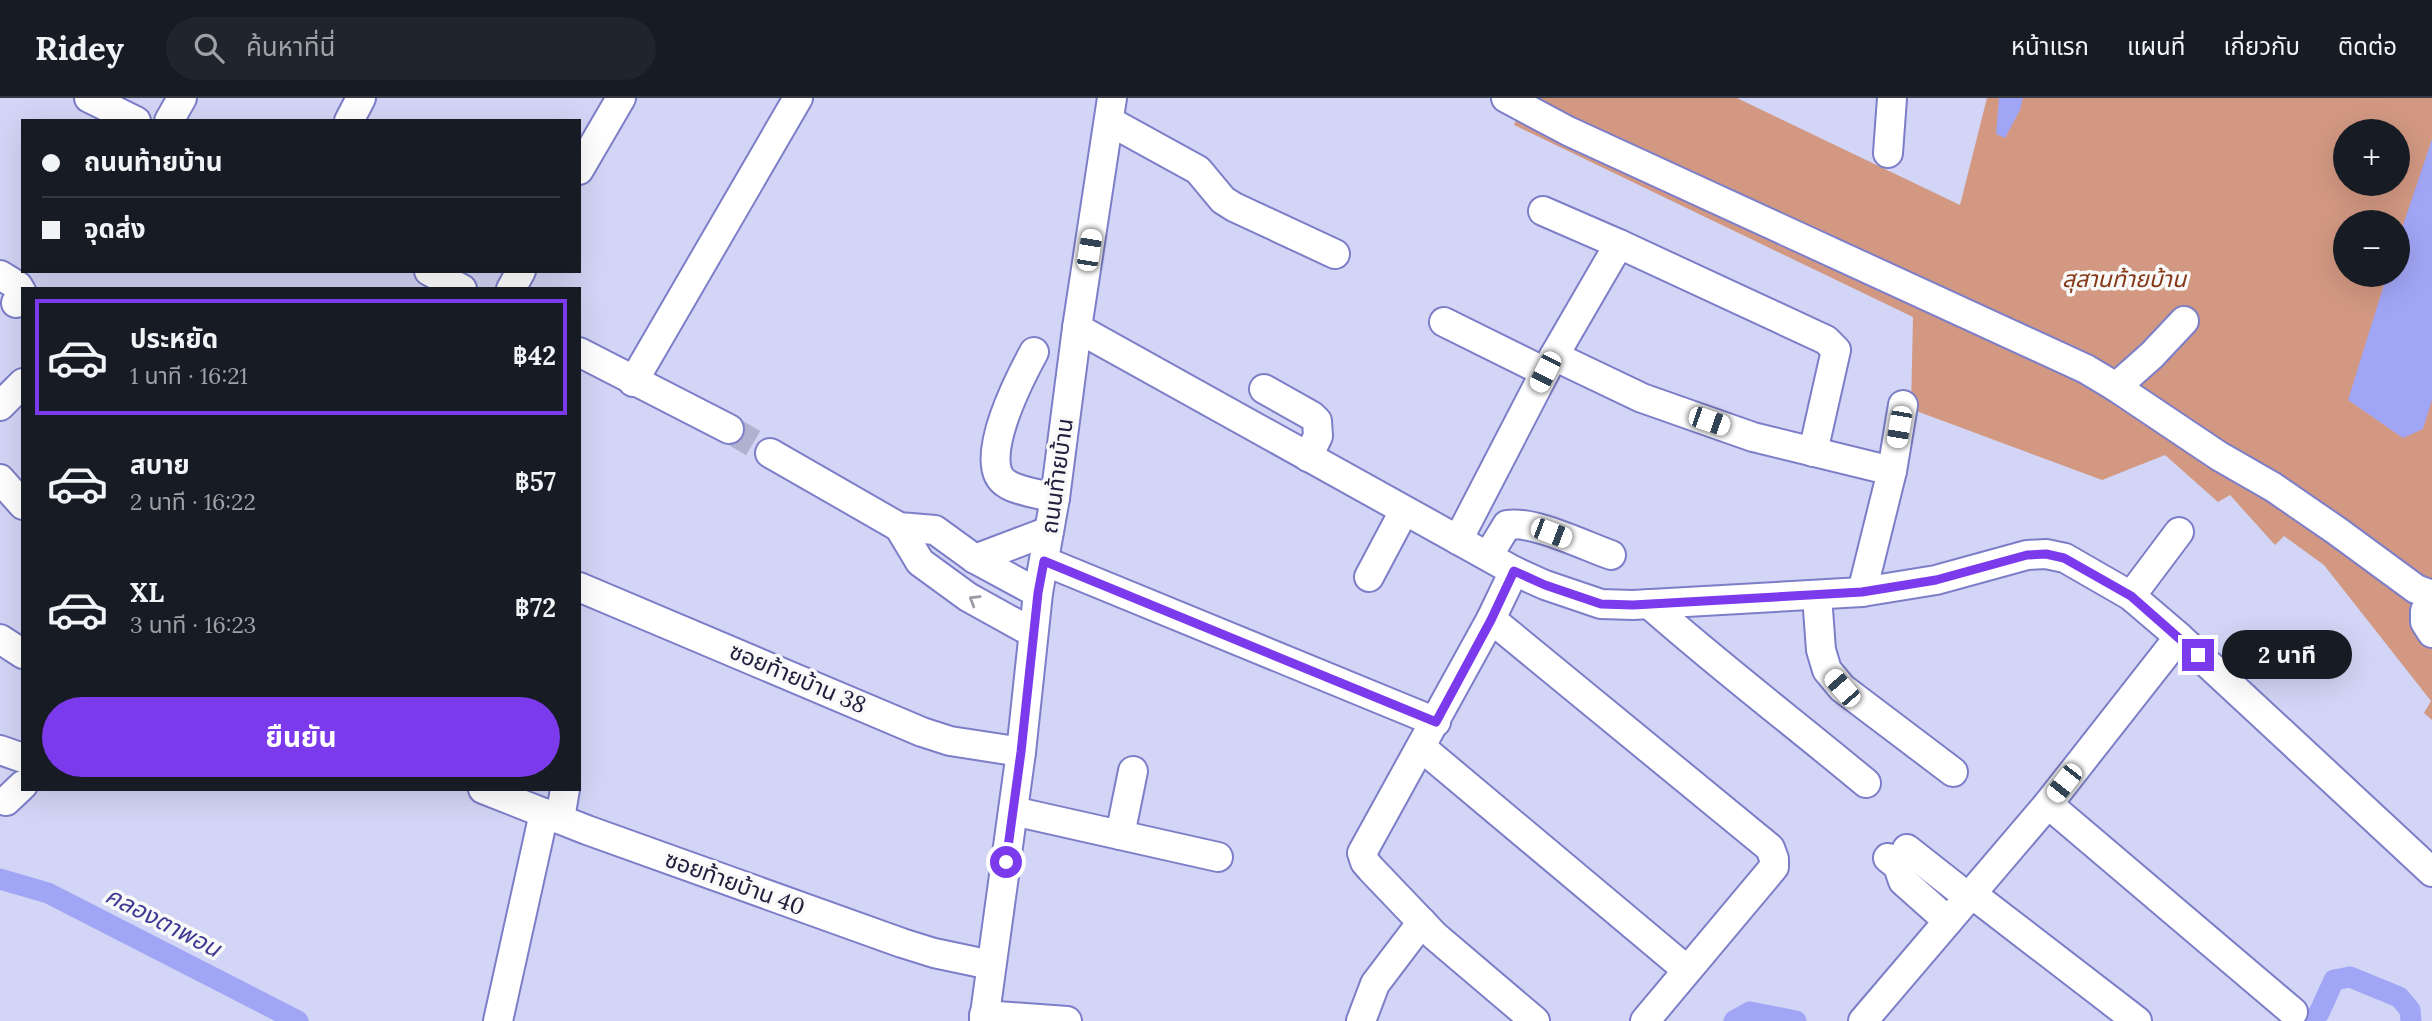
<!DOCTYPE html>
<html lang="th">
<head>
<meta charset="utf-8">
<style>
  body { margin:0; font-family:Lora,"Noto Sans Thai",serif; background:#20242c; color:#f1f3f6; height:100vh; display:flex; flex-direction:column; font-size:26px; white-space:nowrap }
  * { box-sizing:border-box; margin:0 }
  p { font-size:23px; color:#9ea1a6 }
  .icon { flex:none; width:38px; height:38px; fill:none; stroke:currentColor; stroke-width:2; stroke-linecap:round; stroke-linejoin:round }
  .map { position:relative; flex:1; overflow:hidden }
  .side { position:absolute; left:21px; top:189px; width:560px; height:504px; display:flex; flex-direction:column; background:#171b24; border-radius:0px; box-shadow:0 7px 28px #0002 }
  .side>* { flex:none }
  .guide { position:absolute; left:21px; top:21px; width:560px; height:154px; border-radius:0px; box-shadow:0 7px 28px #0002; display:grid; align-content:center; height:154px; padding:0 21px; background:#171b24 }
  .buttons { position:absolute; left:2333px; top:21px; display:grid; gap:14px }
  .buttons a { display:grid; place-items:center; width:77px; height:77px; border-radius:50%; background:#171b24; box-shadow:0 7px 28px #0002; font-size:35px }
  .end { position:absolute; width:32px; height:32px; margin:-16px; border:9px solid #7c3aed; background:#fff; box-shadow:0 0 0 4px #fff }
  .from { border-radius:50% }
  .bubble { position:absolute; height:49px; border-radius:24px; background:#171b24; box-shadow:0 7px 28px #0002; font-size:23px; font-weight:700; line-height:49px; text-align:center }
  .car { position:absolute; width:21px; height:42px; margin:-21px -10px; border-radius:9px; box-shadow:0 0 5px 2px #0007; background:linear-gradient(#fff 24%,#345 0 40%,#fff 0 76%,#345 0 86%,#fff 0) }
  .guide b { display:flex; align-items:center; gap:24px; height:66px; font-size:26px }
  .guide b+b { border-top:2px solid #363941 }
  .guide i { width:18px; height:18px; background:#f1f3f6 }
  ul { padding:12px 0 0; list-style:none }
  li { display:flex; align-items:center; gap:21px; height:116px; margin:0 14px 10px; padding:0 7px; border:4px solid transparent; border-radius:0px }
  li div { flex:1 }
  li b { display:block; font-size:26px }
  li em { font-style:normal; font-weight:700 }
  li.selected { border-color:#7c3aed }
  li>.icon { width:63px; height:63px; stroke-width:1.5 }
  .action { display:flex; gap:14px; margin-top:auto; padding:14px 21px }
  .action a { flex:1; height:80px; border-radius:42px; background:#7c3aed; color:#fff; font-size:28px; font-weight:700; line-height:80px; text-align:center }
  header { display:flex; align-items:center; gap:42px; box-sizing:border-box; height:98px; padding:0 35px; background:#171b24; border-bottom:2px solid #363941 }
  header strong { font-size:33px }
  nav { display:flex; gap:38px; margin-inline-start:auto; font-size:24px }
  .search { width:490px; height:63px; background:#20242c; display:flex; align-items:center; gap:18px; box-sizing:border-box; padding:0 24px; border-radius:38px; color:#9ea1a6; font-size:26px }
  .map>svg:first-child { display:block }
  .green { fill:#d29882; fill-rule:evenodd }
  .water { fill:#a1a5f5 }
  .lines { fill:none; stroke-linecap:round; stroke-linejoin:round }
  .canal { stroke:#a1a5f5; stroke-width:21 }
  .minor-tunnel { stroke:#aeb1d0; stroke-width:28; stroke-dasharray:28 14; stroke-linecap:butt }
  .minor-casing { stroke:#7c7ec8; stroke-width:32 }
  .minor { stroke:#fff; stroke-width:28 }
  .oneway { stroke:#9b9ba8 }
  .route { stroke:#7c3aed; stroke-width:9 }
  .labels { text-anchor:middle; stroke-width:7; stroke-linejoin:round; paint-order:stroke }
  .park-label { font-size:23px; font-style:italic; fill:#863817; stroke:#f9f9f9 }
  .street-label { font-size:23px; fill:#20203e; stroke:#f9f9f9 }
  .water-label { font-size:24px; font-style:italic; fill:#403994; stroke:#f9f9f9 }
</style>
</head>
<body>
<header>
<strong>Ridey</strong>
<div class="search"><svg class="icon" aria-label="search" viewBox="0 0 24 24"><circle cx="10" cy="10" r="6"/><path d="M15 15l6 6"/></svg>ค้นหาที่นี่</div>
<nav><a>หน้าแรก</a><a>แผนที่</a><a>เกี่ยวกับ</a><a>ติดต่อ</a></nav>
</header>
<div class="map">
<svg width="2432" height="923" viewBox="0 0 2432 923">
  <rect width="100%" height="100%" fill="#d2d5f5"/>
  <!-- green -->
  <path class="green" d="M1526,0H1737L1960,107L1987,0H2432V622L2424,615L2431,603L2324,467L2284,438L2275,447L2230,397L2218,404L2165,357L2102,382L1911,311L1913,219L1514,27ZM2345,33H2398V86H2345ZM2345,124H2398V177H2345Z"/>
  <!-- water -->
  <g class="water">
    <path d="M1999,0H2023L2020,12L2005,40L1996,36Z"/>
    <path d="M2432,41V302L2423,331L2403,340L2348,302L2387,177H2398V142Z"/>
  </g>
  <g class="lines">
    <!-- canal -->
    <g class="canal">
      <path d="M0,781L48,795L298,923"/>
      <path d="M1734,923L1750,914L1796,923"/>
      <path d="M2311,923L2319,915L2334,882L2350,879L2399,899L2410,912L2411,923"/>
    </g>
    <!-- minor-tunnel -->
    <path class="minor-tunnel" d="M729,331L770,355"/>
    <defs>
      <g id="minor">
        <path d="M89,0L136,23"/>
        <path d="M1506,0L1568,33L2086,271L2116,289L2219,358L2273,389L2337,433L2416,491L2432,497"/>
        <path d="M169,23L182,0"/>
        <path d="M349,23L361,0"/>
        <path d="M1109,23L1198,72L1223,102L1234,109L1335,156"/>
        <path d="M1888,55L1892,0"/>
        <path d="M579,72L621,0"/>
        <path d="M1543,113L1619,146L1826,242L1836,252L1813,354"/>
        <path d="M429,173L462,191"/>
        <path d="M0,177L18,188L22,195L16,205"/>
        <path d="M511,191L521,173"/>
        <path d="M1444,224L1545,274L1554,258L1642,300L1753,339L1892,373"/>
        <path d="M1077,230L1514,473L1545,487L1601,506L1633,507L1862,494L1936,482L2027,457L2046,456L2065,460L2131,498L2179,539L2432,774"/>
        <path d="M579,254L729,331"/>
        <path d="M1034,254C1021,278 974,367 1007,386C1020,394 1041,396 1055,400"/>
        <path d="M1554,258L1619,146"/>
        <path d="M633,284L798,0"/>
        <path d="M2116,289L2152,257L2184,223"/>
        <path d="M1264,291L1312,318L1317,323L1318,338L1308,359"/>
        <path d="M0,308L23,285"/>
        <path d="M770,355L899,429L935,432L975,461L1038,495"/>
        <path d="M0,381L23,407"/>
        <path d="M899,429L920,464L968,499L1033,535"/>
        <path d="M1458,442L1545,274"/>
        <path d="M1488,458L1507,427C1533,422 1585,448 1611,457"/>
        <path d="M975,461L1049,433"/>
        <path d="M1044,463L1436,624"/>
        <path d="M1514,473L1491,521L1362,755L1365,764L1371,771L1435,838L1535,923"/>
        <path d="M1369,479L1404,413"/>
        <path d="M579,489L922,634L950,643L1021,654"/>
        <path d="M1862,494L1892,373L1903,307"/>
        <path d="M1817,498L1821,552L1827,572L1842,590L1953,674"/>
        <path d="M2131,498L2179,434"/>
        <path d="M1649,506C1719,568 1794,625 1866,685"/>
        <path d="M2432,508L2425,513V524L2432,535"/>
        <path d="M1491,521L1770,750L1774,761V769L1645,923"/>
        <path d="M0,541L23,556"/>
        <path d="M1421,649L1687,872"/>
        <path d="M0,652L23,660"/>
        <path d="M483,691L587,732L902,845L934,855L991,867"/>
        <path d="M6,703L23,687"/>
        <path d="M2048,706L2293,914"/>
        <path d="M1013,713L1218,759"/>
        <path d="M560,721L565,691"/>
        <path d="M1120,737L1133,673"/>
        <path d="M1907,751L1968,799"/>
        <path d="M1888,760L1898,768L1903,783L1948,823"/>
        <path d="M1972,796L2137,923"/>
        <path d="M984,917L1067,923"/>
        <path d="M498,923L544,715"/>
        <path d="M984,923L1021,654L1038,495L1055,400L1077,230L1112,0"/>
        <path d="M1361,923L1375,886L1422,824"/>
        <path d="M1863,923L2048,706L2179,539"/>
      </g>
    </defs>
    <!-- minor casing -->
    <use href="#minor" class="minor-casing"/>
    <!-- minor -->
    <use href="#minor" class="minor"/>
  </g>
  <!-- one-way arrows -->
  <defs><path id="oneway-chevron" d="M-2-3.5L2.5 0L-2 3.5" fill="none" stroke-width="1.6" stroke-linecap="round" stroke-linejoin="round" transform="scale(1.75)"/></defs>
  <use class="oneway" href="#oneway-chevron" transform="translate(974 502) rotate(-149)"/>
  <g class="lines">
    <!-- route -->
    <path class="route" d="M1006,764L1021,654L1038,495L1044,463L1436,624L1491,522L1514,473L1545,487L1601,506L1633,507L1862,494L1936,482L2027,457L2046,456L2064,460L2131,498L2198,557"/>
  </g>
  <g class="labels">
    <!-- park labels -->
    <g class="park-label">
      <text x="2124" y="189">สุสานท้ายบ้าน</text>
    </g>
    <!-- street labels -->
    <g class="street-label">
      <text transform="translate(1057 378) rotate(-82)" y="8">ถนนท้ายบ้าน</text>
      <text transform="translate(798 580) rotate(23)" y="8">ซอยท้ายบ้าน 38</text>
      <text transform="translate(735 785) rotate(20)" y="8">ซอยท้ายบ้าน 40</text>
    </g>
    <!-- water labels -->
    <g class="water-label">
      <text transform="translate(163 824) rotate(27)" y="8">คลองตาพอน</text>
    </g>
  </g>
</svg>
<div class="buttons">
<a>+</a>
<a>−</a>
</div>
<i class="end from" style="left:1006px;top:764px"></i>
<i class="end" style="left:2198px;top:557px"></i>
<div class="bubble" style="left:2222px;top:532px;width:130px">2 นาที</div>
<i class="car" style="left:1089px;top:152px;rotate:9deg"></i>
<i class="car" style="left:1545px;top:274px;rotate:207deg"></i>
<i class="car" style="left:1709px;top:323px;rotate:109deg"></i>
<i class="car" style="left:1899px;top:329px;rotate:190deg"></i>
<i class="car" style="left:1551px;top:435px;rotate:111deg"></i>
<i class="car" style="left:1842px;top:590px;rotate:319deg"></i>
<i class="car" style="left:2064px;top:685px;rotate:218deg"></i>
<div class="guide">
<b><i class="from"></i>ถนนท้ายบ้าน</b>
<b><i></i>จุดส่ง</b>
</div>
<section class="side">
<ul>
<li class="selected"><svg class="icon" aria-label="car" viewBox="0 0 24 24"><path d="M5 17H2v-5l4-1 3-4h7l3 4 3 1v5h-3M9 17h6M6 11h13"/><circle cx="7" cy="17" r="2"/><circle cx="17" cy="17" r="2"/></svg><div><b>ประหยัด</b><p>1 นาที · 16:21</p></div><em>฿42</em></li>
<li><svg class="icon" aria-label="car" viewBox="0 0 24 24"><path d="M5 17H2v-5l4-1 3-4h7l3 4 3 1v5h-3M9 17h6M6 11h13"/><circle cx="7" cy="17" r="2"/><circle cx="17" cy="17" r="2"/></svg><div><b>สบาย</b><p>2 นาที · 16:22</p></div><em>฿57</em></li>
<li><svg class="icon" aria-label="car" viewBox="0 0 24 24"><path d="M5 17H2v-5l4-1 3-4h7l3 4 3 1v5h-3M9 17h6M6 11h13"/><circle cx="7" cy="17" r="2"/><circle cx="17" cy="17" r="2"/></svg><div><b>XL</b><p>3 นาที · 16:23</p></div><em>฿72</em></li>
</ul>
<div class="action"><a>ยืนยัน</a></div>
</section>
</div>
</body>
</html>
